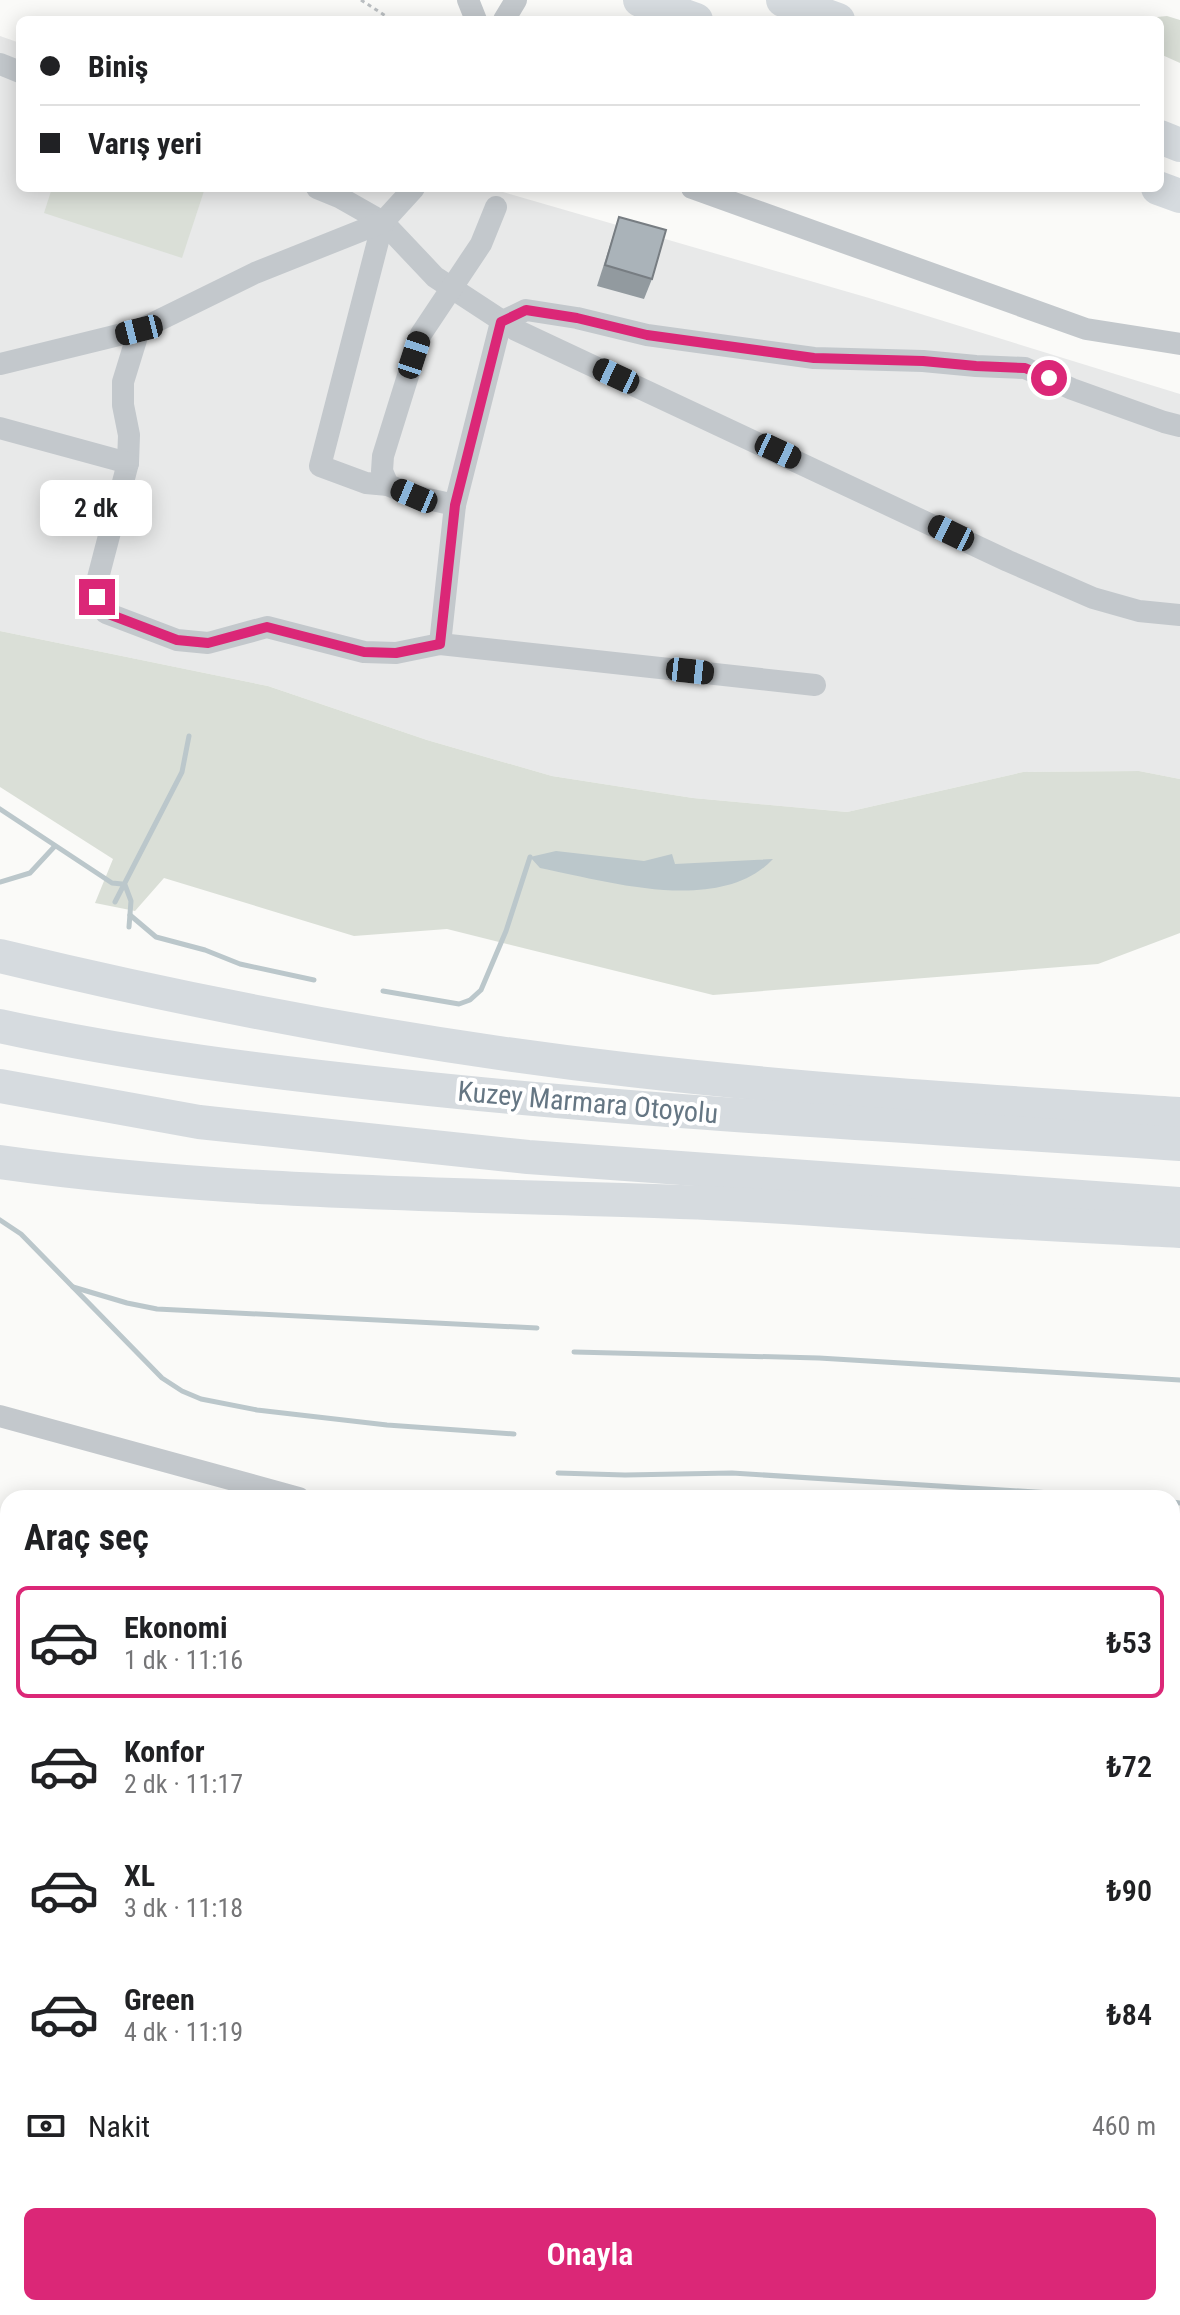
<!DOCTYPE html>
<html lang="tr">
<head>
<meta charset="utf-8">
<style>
  body { margin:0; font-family:"Roboto Condensed",sans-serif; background:#f2f2f2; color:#202124; height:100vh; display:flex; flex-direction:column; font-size:30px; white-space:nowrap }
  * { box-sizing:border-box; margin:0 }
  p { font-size:26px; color:#757577 }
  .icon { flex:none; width:44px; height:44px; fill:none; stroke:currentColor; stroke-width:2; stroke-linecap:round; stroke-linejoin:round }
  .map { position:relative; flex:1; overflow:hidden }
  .drawer { position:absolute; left:0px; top:1490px; width:1180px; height:826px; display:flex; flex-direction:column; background:#fff; border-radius:24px 24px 0 0; box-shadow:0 4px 20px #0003 }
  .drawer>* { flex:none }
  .top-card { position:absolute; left:16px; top:16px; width:1148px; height:176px; border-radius:12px; box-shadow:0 4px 20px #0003; display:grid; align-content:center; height:176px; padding:0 24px; background:#fff }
  .end { position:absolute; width:36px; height:36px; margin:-18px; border:10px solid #db2777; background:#fff; box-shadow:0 0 0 4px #fff }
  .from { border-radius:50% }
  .bubble { position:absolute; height:56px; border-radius:12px; background:#fff; box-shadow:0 4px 20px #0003; font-size:26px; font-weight:600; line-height:56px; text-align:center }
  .car { position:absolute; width:24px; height:48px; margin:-24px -12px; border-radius:10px; box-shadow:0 0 6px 2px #0007; background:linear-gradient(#222 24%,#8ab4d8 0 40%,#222 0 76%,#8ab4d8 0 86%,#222 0) }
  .top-card b { display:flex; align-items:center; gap:28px; height:76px; font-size:30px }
  .top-card b+b { border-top:2px solid #e0e0e0 }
  .top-card i { width:20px; height:20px; background:#202124 }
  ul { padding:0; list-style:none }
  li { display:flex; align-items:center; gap:24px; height:112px; margin:0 16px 12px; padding:0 8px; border:4px solid transparent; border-radius:12px }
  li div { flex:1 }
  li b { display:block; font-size:30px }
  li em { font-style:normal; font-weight:600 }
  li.active { border-color:#db2777 }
  li>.icon { width:72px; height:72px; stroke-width:1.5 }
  h2 { padding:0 24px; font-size:36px; line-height:96px }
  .pay { display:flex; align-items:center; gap:20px; height:88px; padding:0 24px; font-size:30px }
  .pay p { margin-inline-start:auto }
  .action { display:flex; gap:16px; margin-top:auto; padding:16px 24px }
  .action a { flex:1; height:92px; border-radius:12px; background:#db2777; color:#fff; font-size:32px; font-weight:600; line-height:92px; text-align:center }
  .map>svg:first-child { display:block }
  .built { fill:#e8e9e9 }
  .green { fill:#dadfd7 }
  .water { fill:#bbc7cb }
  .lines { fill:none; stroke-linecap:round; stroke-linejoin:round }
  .stream { stroke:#bbc7cb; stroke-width:5 }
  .path { stroke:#bbbfc2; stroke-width:3; stroke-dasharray:4 4; stroke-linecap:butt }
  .minor { stroke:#c3c8cc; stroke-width:22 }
  .highway { stroke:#d6dbdf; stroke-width:34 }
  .wall { fill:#929a9f }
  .building { fill:#aab3b9; stroke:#777d82; stroke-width:2 }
  .route { stroke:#db2777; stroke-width:10 }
  .labels { text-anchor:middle; stroke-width:8; stroke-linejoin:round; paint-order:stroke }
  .street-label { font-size:28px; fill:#657683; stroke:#fff }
</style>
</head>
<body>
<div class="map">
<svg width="1180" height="2315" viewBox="0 0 1180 2315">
  <rect width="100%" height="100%" fill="#fafaf8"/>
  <!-- built -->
  <path class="built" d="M0,36L20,43V188H489L869,298L1180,394V779L1139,771L1023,772L847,812L693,798L552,776L427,740L268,686L0,631Z"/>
  <!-- green -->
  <g class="green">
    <path d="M1167,16L1180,20V63L1160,54V20H1127Z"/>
    <path d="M52,188H205L182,258L44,213Z"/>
    <path d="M0,631L268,686L427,740L552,776L693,798L847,812L1023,772L1139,771L1180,779V933L1098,964L713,995L447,929L354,936L164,878L135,911L95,903L113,859L0,787Z"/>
  </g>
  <!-- water -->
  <path class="water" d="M556,851L644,861L672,854L675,864L773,859C720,916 606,881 540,868L530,857Z"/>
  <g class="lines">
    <!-- stream -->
    <g class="stream">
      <path d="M0,809L112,883L122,884"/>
      <path d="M0,882L30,873L55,846"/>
      <path d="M125,885L131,901L129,927"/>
      <path d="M115,902L182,772L189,736"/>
      <path d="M130,915L156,937L205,950L240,964L314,980"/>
      <path d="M383,991L459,1004L470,1000L481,990L506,931L530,857"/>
      <path d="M0,1220L21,1234L162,1378L182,1391L201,1399L257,1410L387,1425L514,1434"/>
      <path d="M73,1287L127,1303L157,1309L537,1328"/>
      <path d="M574,1352L819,1358L1180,1380"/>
      <path d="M558,1473L625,1475L732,1473L1131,1498"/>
      <path d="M1172,1502L1180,1503"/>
    </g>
    <!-- path -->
    <path class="path" d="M361,0L392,20"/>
    <!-- minor -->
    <g class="minor">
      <path d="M468,0L476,20"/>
      <path d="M504,20L516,0"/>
      <path d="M0,64L20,72"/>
      <path d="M317,188L339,197L383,222L435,277L516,330L1008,561L1093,598L1139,611L1180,615"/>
      <path d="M692,188L1086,329L1180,344"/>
      <path d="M383,222L320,466L366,483L388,485"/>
      <path d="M139,330L123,382V405L129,435L128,463L98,578L97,597L106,613L177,640L208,643L267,627L364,652L396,653L440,644"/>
      <path d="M0,364L139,330L255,273L383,222L414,188"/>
      <path d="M0,428L128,463"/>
      <path d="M455,505L414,496L388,485L382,471L383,456L421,334L481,244L496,207"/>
      <path d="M815,685L440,644L455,505L501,322L526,310L577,318L647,335L814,358L923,361L976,366L1025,368L1072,389L1164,422L1180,426"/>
      <path d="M0,1416L299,1498"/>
      <path d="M1172,1644L1180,1646"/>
      <path d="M0,1650L8,1655"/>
      <path d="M1006,2308L1011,2315"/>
    </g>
    <!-- highway -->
    <g class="highway">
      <path d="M640,0L696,20"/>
      <path d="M783,0L838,20"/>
      <path d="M1160,137L1180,145"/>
      <path d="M1158,188L1180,196"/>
      <path d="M0,956C207,1006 420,1046 631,1070C813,1091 997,1102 1180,1114"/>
      <path d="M0,1026C132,1055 267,1072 401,1086C660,1114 920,1126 1180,1144"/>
      <path d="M0,1086L199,1122L528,1157L1180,1204"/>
      <path d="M0,1162C225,1194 453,1194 680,1202C755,1204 829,1210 903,1215C995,1222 1088,1226 1180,1231"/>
    </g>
  </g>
  <!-- wall -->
  <path class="wall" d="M619,217L652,279L644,299L597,286Z"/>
  <!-- building -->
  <path class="building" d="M619,217L666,230L652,279L605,265Z"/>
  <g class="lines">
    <!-- route -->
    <path class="route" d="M97,597L106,613L177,640L208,643L267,627L364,652L396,653L440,644L455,505L501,322L526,310L577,318L647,335L814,358L923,361L976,366L1025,368L1049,378"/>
  </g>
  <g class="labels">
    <!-- street labels -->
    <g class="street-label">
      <text transform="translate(588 1102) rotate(5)" y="10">Kuzey Marmara Otoyolu</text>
    </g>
  </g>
</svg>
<i class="end from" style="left:1049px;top:378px"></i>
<i class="end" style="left:97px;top:597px"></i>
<div class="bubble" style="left:40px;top:480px;width:112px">2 dk</div>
<i class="car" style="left:139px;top:330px;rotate:256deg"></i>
<i class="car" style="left:414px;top:355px;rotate:18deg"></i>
<i class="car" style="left:616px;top:376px;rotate:295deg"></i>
<i class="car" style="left:778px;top:451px;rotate:115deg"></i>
<i class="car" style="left:414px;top:496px;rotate:293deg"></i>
<i class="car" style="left:951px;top:533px;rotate:296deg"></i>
<i class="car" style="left:690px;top:671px;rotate:96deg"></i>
<div class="top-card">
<b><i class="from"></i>Biniş</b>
<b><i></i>Varış yeri</b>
</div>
<section class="drawer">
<h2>Araç seç</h2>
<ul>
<li class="active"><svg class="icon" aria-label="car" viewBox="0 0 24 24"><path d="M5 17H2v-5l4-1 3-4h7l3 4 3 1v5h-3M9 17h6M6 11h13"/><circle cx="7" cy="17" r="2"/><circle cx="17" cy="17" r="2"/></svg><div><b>Ekonomi</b><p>1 dk · 11:16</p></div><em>₺53</em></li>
<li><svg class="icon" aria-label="car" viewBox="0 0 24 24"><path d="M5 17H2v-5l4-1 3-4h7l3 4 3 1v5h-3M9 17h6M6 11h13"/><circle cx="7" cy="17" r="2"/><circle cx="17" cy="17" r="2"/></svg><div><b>Konfor</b><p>2 dk · 11:17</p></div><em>₺72</em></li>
<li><svg class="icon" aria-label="car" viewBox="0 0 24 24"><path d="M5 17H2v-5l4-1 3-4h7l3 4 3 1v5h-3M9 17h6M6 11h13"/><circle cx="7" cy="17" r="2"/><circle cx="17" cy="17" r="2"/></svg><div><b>XL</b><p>3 dk · 11:18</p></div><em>₺90</em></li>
<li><svg class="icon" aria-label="car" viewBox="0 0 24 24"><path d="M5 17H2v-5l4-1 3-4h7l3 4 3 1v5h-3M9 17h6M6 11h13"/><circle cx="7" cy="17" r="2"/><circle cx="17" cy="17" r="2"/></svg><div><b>Green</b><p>4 dk · 11:19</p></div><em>₺84</em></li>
</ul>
<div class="pay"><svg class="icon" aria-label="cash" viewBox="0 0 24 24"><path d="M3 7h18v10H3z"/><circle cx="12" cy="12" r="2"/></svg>Nakit<p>460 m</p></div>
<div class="action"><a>Onayla</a></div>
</section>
</div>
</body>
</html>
